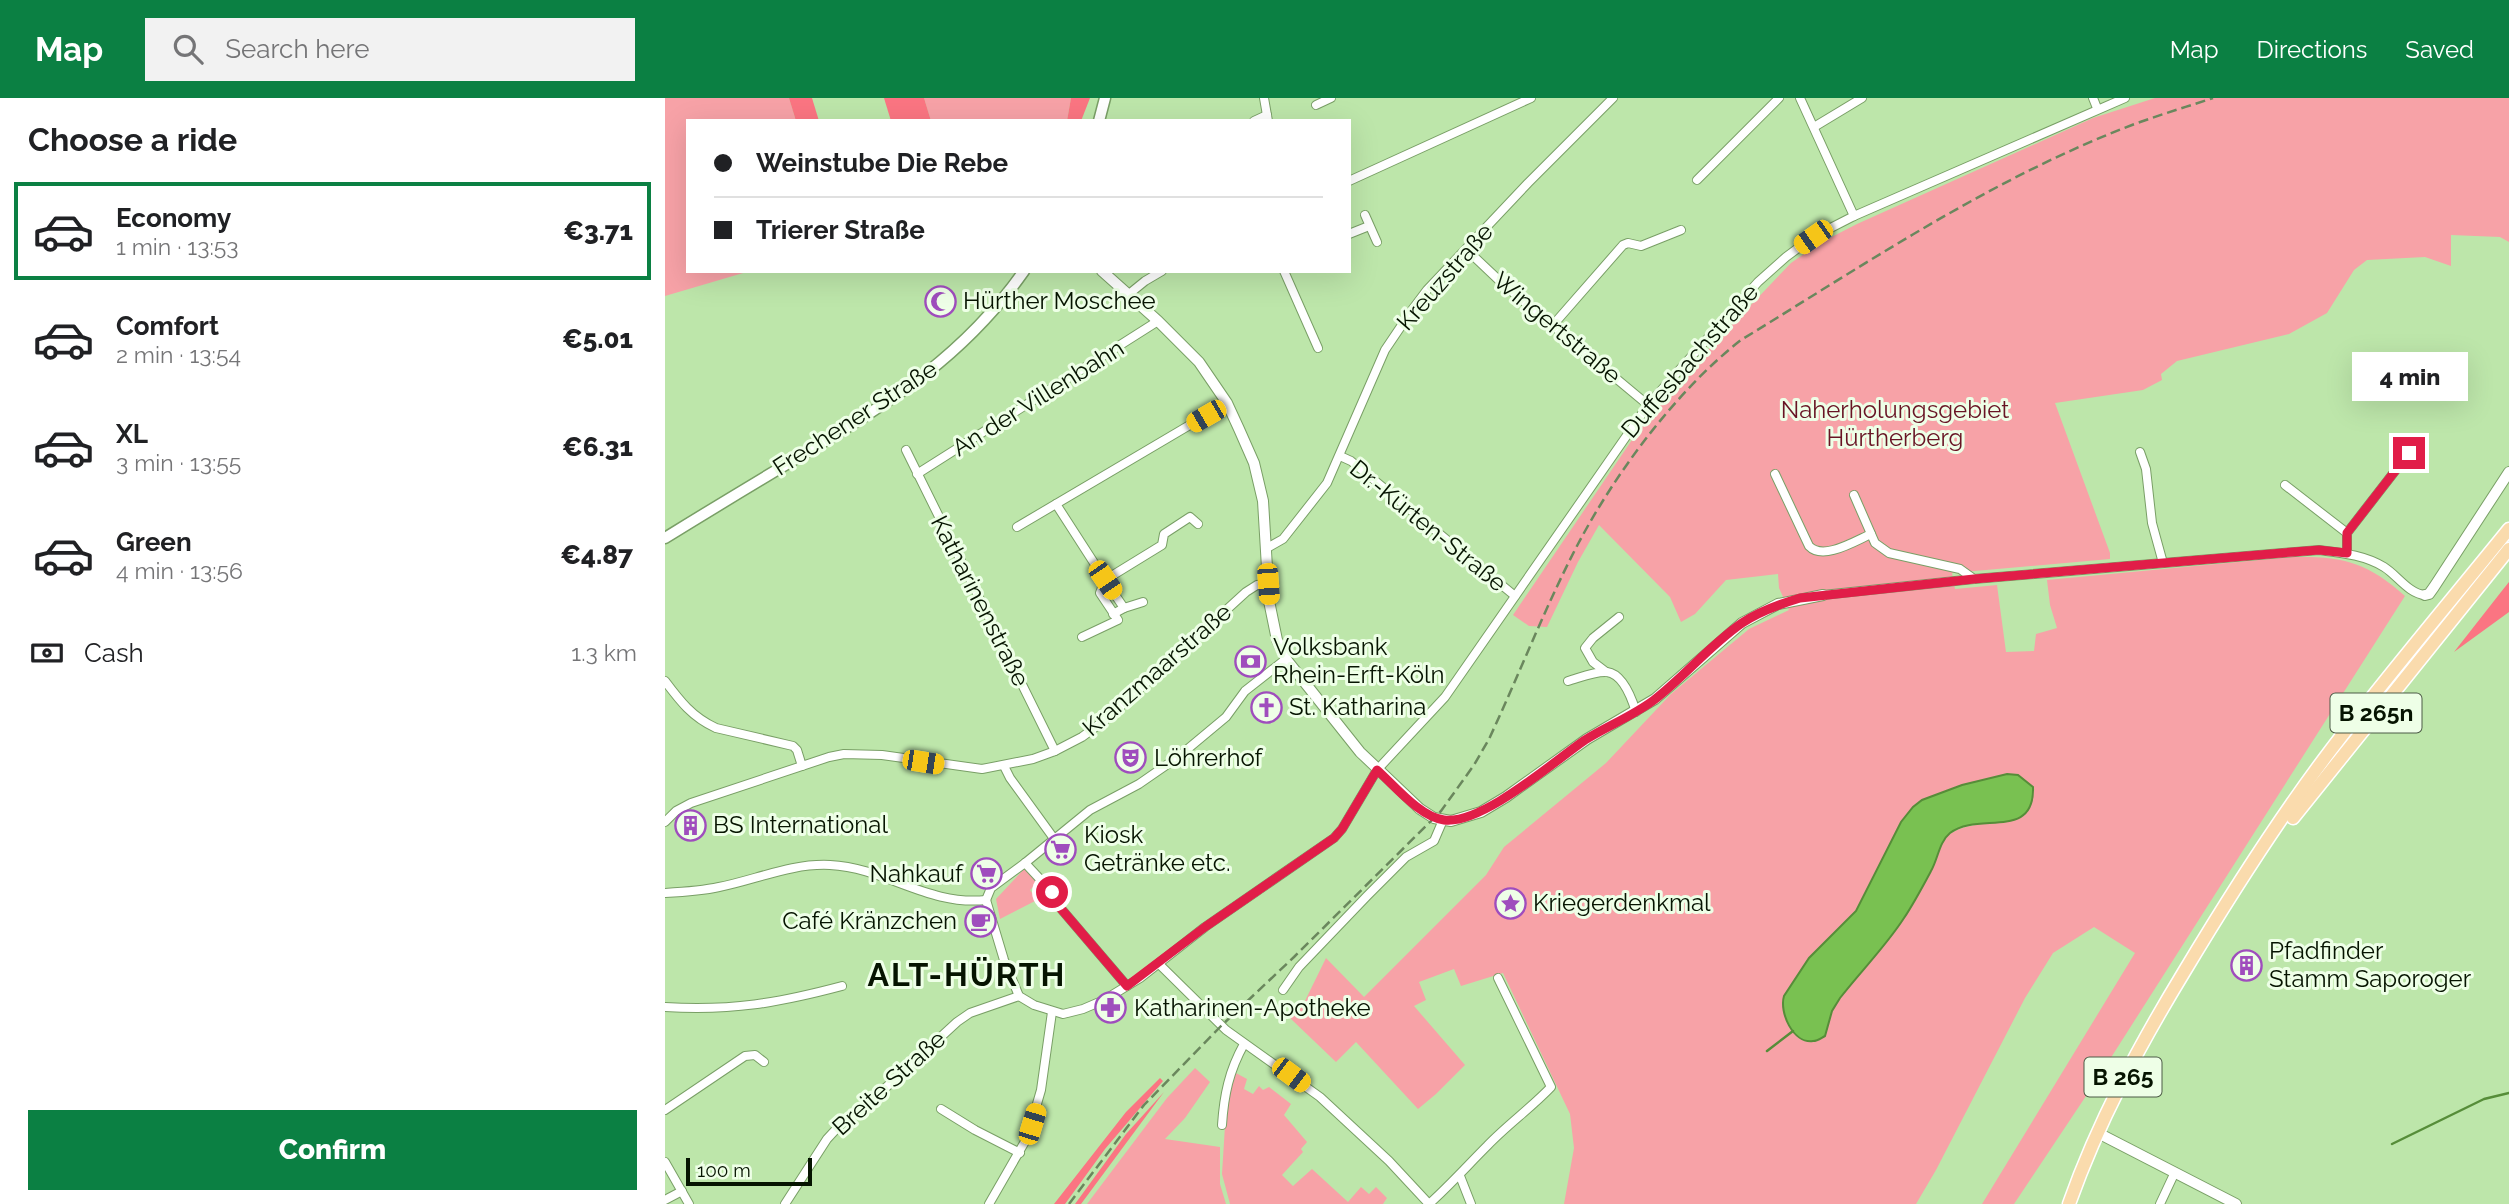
<!DOCTYPE html>
<html lang="en">
<head>
<meta charset="utf-8">
<style>
  body { margin:0; font-family:Raleway,sans-serif; background:#f2f2f2; color:#202124; height:100vh; display:flex; flex-direction:column; font-size:26px; white-space:nowrap }
  * { box-sizing:border-box; margin:0 }
  p { font-size:23px; color:#757577 }
  .icon { flex:none; width:38px; height:38px; fill:none; stroke:currentColor; stroke-width:2; stroke-linecap:round; stroke-linejoin:round }
  .map { position:relative; flex:1; overflow:hidden }
  .details { display:flex; flex-direction:column; background:#fff; width:665px }
  .details>* { flex:none }
  .guide { position:absolute; left:21px; top:21px; width:665px; height:154px; border-radius:0px; box-shadow:0 7px 28px #0002; display:grid; align-content:center; height:154px; padding:0 28px; background:#fff }
  .scale { position:absolute; left:21px; bottom:18px; width:126px; box-sizing:border-box; padding-left:7px; border:4px solid #061401; border-top:0; font-size:19px; line-height:24px; white-space:nowrap; color:#061401; -webkit-text-stroke:5px #eeffe7; paint-order:stroke }
  .end { position:absolute; width:32px; height:32px; margin:-16px; border:9px solid #e11d48; background:#fff; box-shadow:0 0 0 4px #fff }
  .from { border-radius:50% }
  .bubble { position:absolute; height:49px; border-radius:0px; background:#fff; box-shadow:0 7px 28px #0002; font-size:23px; font-weight:800; line-height:49px; text-align:center }
  .car { position:absolute; width:21px; height:42px; margin:-21px -10px; border-radius:9px; box-shadow:0 0 5px 2px #0007; background:linear-gradient(#f5c518 24%,#345 0 40%,#f5c518 0 76%,#345 0 86%,#f5c518 0) }
  .guide b { display:flex; align-items:center; gap:24px; height:66px; font-size:26px }
  .guide b+b { border-top:2px solid #e0e0e0 }
  .guide i { width:18px; height:18px; background:#202124 }
  ul { padding:0; list-style:none }
  li { display:flex; align-items:center; gap:21px; height:98px; margin:0 14px 10px; padding:0 14px; border:4px solid transparent; border-radius:0px }
  li div { flex:1 }
  li b { display:block; font-size:26px }
  li em { font-style:normal; font-weight:800 }
  li.on { border-color:#0b8043 }
  li>.icon { width:63px; height:63px; stroke-width:1.5 }
  h2 { padding:0 28px; font-size:32px; line-height:84px }
  .pay { display:flex; align-items:center; gap:18px; height:77px; padding:0 28px; font-size:26px }
  .pay p { margin-inline-start:auto }
  .cta { display:flex; gap:14px; margin-top:auto; padding:14px 28px }
  .cta a { flex:1; height:80px; border-radius:0px; background:#0b8043; color:#fff; font-size:28px; font-weight:800; line-height:80px; text-align:center }
  header { display:flex; align-items:center; gap:42px; box-sizing:border-box; height:98px; padding:0 35px; background:#0b8043; color:#fff }
  header strong { font-size:33px }
  nav { display:flex; gap:38px; margin-inline-start:auto; font-size:24px }
  .search { width:490px; height:63px; background:#f2f2f2; display:flex; align-items:center; gap:18px; box-sizing:border-box; padding:0 24px; border-radius:0px; color:#757577; font-size:26px }
  main { display:flex; flex:1; min-height:0 }
  .map>svg:first-child { display:block }
  .green { fill:#f7a2a7; fill-rule:evenodd }
  .forest { fill:#fb7582 }
  .water { fill:#79c151; stroke:#568d39; stroke-width:2 }
  .lines { fill:none; stroke-linecap:round; stroke-linejoin:round }
  .stream { stroke:#568d39; stroke-width:2.5 }
  .minor-casing { stroke:#799f66; stroke-width:10 }
  .tertiary-casing { stroke:#799f66; stroke-width:12 }
  .secondary-casing { stroke:#799f66; stroke-width:13 }
  .primary-casing { stroke:#fff; stroke-width:15 }
  .minor { stroke:#fff; stroke-width:8 }
  .tertiary { stroke:#fff; stroke-width:10 }
  .secondary { stroke:#fff; stroke-width:10 }
  .primary { stroke:#fadbad; stroke-width:12 }
  .rail { stroke:#6a875d; stroke-width:2.5; stroke-dasharray:10 5; stroke-linecap:butt }
  .route { stroke:#e11d48; stroke-width:9 }
  .labels { text-anchor:middle; stroke-width:6; stroke-linejoin:round; paint-order:stroke }
  .shield { fill:#eeffe7; stroke:#4c5a46; stroke-width:2 }
  .shield-label { font-size:23px; font-weight:bold; fill:#061401 }
  .street-label { font-size:24px; fill:#061401; stroke:#eeffe7 }
  .poi-label { font-size:24px; fill:#061401; stroke:#eeffe7; text-anchor:start }
  .park-label { font-size:24px; fill:#681424; stroke:#eeffe7 }
  .district-label { font-size:32px; font-weight:bold; letter-spacing:2px; fill:#061401; stroke:#eeffe7 }
</style>
</head>
<body>
<header>
<strong>Map</strong>
<div class="search"><svg class="icon" aria-label="search" viewBox="0 0 24 24"><circle cx="10" cy="10" r="6"/><path d="M15 15l6 6"/></svg>Search here</div>
<nav><a>Map</a><a>Directions</a><a>Saved</a></nav>
</header>
<main>
<section class="details">
<h2>Choose a ride</h2>
<ul>
<li class="on"><svg class="icon" aria-label="car" viewBox="0 0 24 24"><path d="M5 17H2v-5l4-1 3-4h7l3 4 3 1v5h-3M9 17h6M6 11h13"/><circle cx="7" cy="17" r="2"/><circle cx="17" cy="17" r="2"/></svg><div><b>Economy</b><p>1 min · 13:53</p></div><em>€3.71</em></li>
<li><svg class="icon" aria-label="car" viewBox="0 0 24 24"><path d="M5 17H2v-5l4-1 3-4h7l3 4 3 1v5h-3M9 17h6M6 11h13"/><circle cx="7" cy="17" r="2"/><circle cx="17" cy="17" r="2"/></svg><div><b>Comfort</b><p>2 min · 13:54</p></div><em>€5.01</em></li>
<li><svg class="icon" aria-label="car" viewBox="0 0 24 24"><path d="M5 17H2v-5l4-1 3-4h7l3 4 3 1v5h-3M9 17h6M6 11h13"/><circle cx="7" cy="17" r="2"/><circle cx="17" cy="17" r="2"/></svg><div><b>XL</b><p>3 min · 13:55</p></div><em>€6.31</em></li>
<li><svg class="icon" aria-label="car" viewBox="0 0 24 24"><path d="M5 17H2v-5l4-1 3-4h7l3 4 3 1v5h-3M9 17h6M6 11h13"/><circle cx="7" cy="17" r="2"/><circle cx="17" cy="17" r="2"/></svg><div><b>Green</b><p>4 min · 13:56</p></div><em>€4.87</em></li>
</ul>
<div class="pay"><svg class="icon" aria-label="cash" viewBox="0 0 24 24"><path d="M3 7h18v10H3z"/><circle cx="12" cy="12" r="2"/></svg>Cash<p>1.3 km</p></div>
<div class="cta"><a>Confirm</a></div>
</section>
<div class="map">
<svg width="1844" height="1106" viewBox="0 0 1844 1106">
  <rect width="100%" height="100%" fill="#bde6aa"/>
  <!-- green -->
  <g class="green">
    <path d="M0,0H124L131,23H23V173H85L0,198Z"/>
    <path d="M259,0H406L402,23H266Z"/>
    <path d="M1490,0H1844V144L1835,139L1786,137V168L1760,159L1702,162L1689,172L1662,215L1624,236L1512,263L1496,276L1497,282L1478,292L1390,305L1445,455V461L1287,475L1290,491L1332,487L1341,554L1369,553L1371,536L1392,530L1385,507L1382,482L1625,459C1677,458 1701,463 1740,498L1433,980L1349,1106H1317L1470,855L1429,829L1388,855L1360,900L1271,1072L1251,1106H899L909,1050L905,1016L838,875L796,888L789,871L754,884L761,902L749,908L800,967L771,996L753,1011L691,944L671,964L625,920L638,907L661,860L699,899L821,777L839,749L941,665L1006,596L1084,531L1124,512L1114,490L1113,476L1061,482L1030,516L1016,524L1005,499L934,427L913,464L882,529L864,528L848,517L971,336L1039,256L1126,165L1153,146L1192,126L1428,20ZM1368,689C1370,743 1309,711 1279,741L1195,875L1175,900L1167,913L1160,938L1144,860L1191,813L1236,724Z"/>
    <path d="M360,770L372,785L365,792L372,802L335,821L331,801Z"/>
    <path d="M530,970L545,984L520,1020L500,1041L555,1049V1086L561,1106H422L502,1000Z"/>
    <path d="M569,974L582,981L579,991L588,996L594,988L598,992L604,989L626,1006L619,1017L642,1044L636,1051L638,1054L617,1077L628,1088L647,1071L683,1104L696,1089L704,1096L711,1089L722,1100L718,1106H565L557,1076L562,996Z"/>
  </g>
  <!-- forest -->
  <g class="forest">
    <path d="M124,0H147L154,23H131Z"/>
    <path d="M219,0H259L266,23H226Z"/>
    <path d="M406,0H425L416,23H402Z"/>
    <path d="M1844,484V514L1789,554L1836,494Z"/>
    <path d="M495,980L498,983L440,1051L400,1106H389L461,1014Z"/>
    <path d="M499,994L416,1106H410L461,1036Z"/>
  </g>
  <!-- water -->
  <path class="water" d="M1342,676L1353,677L1368,689C1370,743 1313,713 1285,735C1274,744 1273,761 1266,773C1258,788 1249,805 1239,820C1221,848 1196,873 1175,900L1167,913L1160,938C1156,940 1153,943 1148,943C1128,946 1114,914 1119,898L1144,860L1191,813L1236,724L1248,709L1257,702L1297,687Z"/>
  <g class="lines">
    <!-- stream -->
    <g class="stream">
      <path d="M1102,953L1128,933"/>
      <path d="M1727,1046L1819,1001L1844,995"/>
    </g>
    <defs>
      <g id="minor">
        <path d="M599,0L603,23"/>
        <path d="M1135,0L1189,118"/>
        <path d="M1428,0L1432,10"/>
        <path d="M651,7L666,0"/>
        <path d="M589,23L602,17"/>
        <path d="M1149,29L1197,0"/>
        <path d="M1032,82L1114,0"/>
        <path d="M684,83L866,0"/>
        <path d="M700,117L712,144"/>
        <path d="M684,136L704,128"/>
        <path d="M802,152L839,187L983,307"/>
        <path d="M619,173L653,250"/>
        <path d="M464,196L480,183L497,173"/>
        <path d="M888,227L958,147L963,145L976,148L1016,132"/>
        <path d="M241,352L390,653"/>
        <path d="M1475,354L1481,371L1487,425L1498,465"/>
        <path d="M675,358L686,363L850,498"/>
        <path d="M252,376L493,223"/>
        <path d="M1110,376L1144,448C1158,463 1190,443 1206,436"/>
        <path d="M1620,387L1682,435"/>
        <path d="M1189,397L1210,445L1224,455L1295,471L1309,481"/>
        <path d="M391,406L440,482L435,495L453,522L417,539"/>
        <path d="M352,429L562,305"/>
        <path d="M602,450L618,441L662,385L720,252L747,212L762,192L863,85L948,0"/>
        <path d="M1682,455V435L1744,355"/>
        <path d="M1158,497L1309,481L1654,452C1677,455 1699,457 1719,469C1732,477 1744,496 1760,497"/>
        <path d="M459,510L478,504"/>
        <path d="M448,516L459,510L440,482L497,447L499,436L525,419L533,426"/>
        <path d="M941,574L928,564L920,550L928,540L954,519"/>
        <path d="M0,583C15,603 27,619 51,630L128,648L132,652L137,668"/>
        <path d="M903,583C914,580 930,573 942,574C958,576 967,601 971,614"/>
        <path d="M339,668L345,680L390,742"/>
        <path d="M0,724L11,713L26,705L164,659L179,656L217,657L317,671L368,661L390,653L417,639L444,619L581,494L592,487L602,486"/>
        <path d="M360,765L387,794L392,806L462,888"/>
        <path d="M0,795C18,794 36,793 54,789C90,782 127,765 165,767C222,770 262,808 321,802"/>
        <path d="M321,802L339,862L354,898L369,907L398,916L418,911L439,902L475,880L540,829L669,740L677,731L712,672L780,599L983,307L1093,184L1121,159L1148,139L1189,118L1460,0"/>
        <path d="M321,802L326,790L360,765L425,712L474,686L513,659L561,619L580,593L621,561"/>
        <path d="M494,866L561,932L655,999L724,1063L764,1106"/>
        <path d="M618,892L634,869L702,798L741,759L769,743L778,722"/>
        <path d="M0,909C67,913 113,905 177,888"/>
        <path d="M276,1011L310,1032L355,1055"/>
        <path d="M0,1012L80,958L90,957L99,964"/>
        <path d="M557,1027C559,997 564,973 579,946"/>
        <path d="M0,1064L24,1106"/>
        <path d="M795,1078L806,1106"/>
        <path d="M0,1102L17,1093"/>
        <path d="M120,1106L162,1041L175,1027L204,1005L292,924L305,915L354,898"/>
        <path d="M324,1106L362,1040L376,992L387,914"/>
        <path d="M764,1106C785,1087 802,1068 822,1048C842,1027 866,1010 886,989L833,880"/>
        <path d="M1495,1106L1510,1074"/>
      </g>
      <g id="tertiary">
        <path d="M437,173L493,223L534,264L562,305L574,331L589,365L598,403L604,503L612,542L621,561L695,654L755,711L769,720L786,723L816,714L841,699L922,641L990,601L1077,525L1113,506L1158,497"/>
        <path d="M1760,497L1764,496L1769,489L1844,374"/>
        <path d="M1433,1035L1571,1106"/>
      </g>
      <g id="secondary">
        <path d="M434,23L440,0"/>
        <path d="M0,440C47,411 95,382 142,354C228,302 300,257 359,173"/>
      </g>
      <g id="primary">
        <path d="M1628,720L1844,451"/>
        <path d="M1404,1106C1433,1024 1474,948 1519,874C1564,799 1612,723 1665,653C1722,578 1784,505 1844,431"/>
      </g>
    </defs>
    <!-- minor casing -->
    <use href="#minor" class="minor-casing"/>
    <!-- tertiary casing -->
    <use href="#tertiary" class="tertiary-casing"/>
    <!-- secondary casing -->
    <use href="#secondary" class="secondary-casing"/>
    <!-- primary casing -->
    <use href="#primary" class="primary-casing"/>
    <!-- minor -->
    <use href="#minor" class="minor"/>
    <!-- tertiary -->
    <use href="#tertiary" class="tertiary"/>
    <!-- secondary -->
    <use href="#secondary" class="secondary"/>
    <!-- primary -->
    <use href="#primary" class="primary"/>
    <!-- rail -->
    <path class="rail" d="M404,1106L479,1007L556,928L629,859L776,713L809,667L824,641C854,577 880,509 913,446C951,374 1012,292 1076,242C1202,165 1328,80 1467,27C1494,17 1521,9 1548,0"/>
  </g>
  <g class="lines">
    <!-- route -->
    <path class="route" d="M387,794L392,806L462,888L540,829L669,740L677,731L712,672C730,688 755,719 779,722C817,727 888,664 920,642C942,628 968,618 989,602C1020,578 1045,547 1077,525C1095,513 1115,506 1135,500L1309,481L1628,454L1654,452L1682,455V435L1744,355"/>
  </g>
  <!-- icons -->
  <defs>
    <symbol id="mosque-ring" viewBox="-11 -11 22 22"><circle r="9.5" fill="#eeffe7" stroke="#9f4dbd" stroke-width="1.5"/><path d="M3.5-4.9A6 6 0 1 0 3.5 4.9A5 5 0 1 1 3.5-4.9Z" fill="#9f4dbd"/></symbol>
    <symbol id="bank-ring" viewBox="-11 -11 22 22"><circle r="9.5" fill="#eeffe7" stroke="#9f4dbd" stroke-width="1.5"/><path d="M-6-4H6V4H-6ZM0-2.3a2.3 2.3 0 1 0 0 4.6a2.3 2.3 0 1 0 0-4.6Z" fill="#9f4dbd"/></symbol>
    <symbol id="church-ring" viewBox="-11 -11 22 22"><circle r="9.5" fill="#eeffe7" stroke="#9f4dbd" stroke-width="1.5"/><path d="M-1.2-6h2.4v3.5h3.3v2.4h-3.3V6h-2.4V-.1h-3.3v-2.4h3.3Z" fill="#9f4dbd"/></symbol>
    <symbol id="theatre-ring" viewBox="-11 -11 22 22"><circle r="9.5" fill="#eeffe7" stroke="#9f4dbd" stroke-width="1.5"/><path d="M-5-5.5Q0-4 5-5.5V0Q5 5 0 6Q-5 5-5 0ZM-3.3-2.5H-1v1.5H-3.3ZM1-2.5H3.3v1.5H1ZM-2.8 1Q0 5.5 2.8 1Z" fill="#9f4dbd"/></symbol>
    <symbol id="building-ring" viewBox="-11 -11 22 22"><circle r="9.5" fill="#eeffe7" stroke="#9f4dbd" stroke-width="1.5"/><path d="M-4-6H4V6H1V3H-1V6H-4ZM-2.5-4.3h1.7v1.8h-1.7ZM.8-4.3h1.7v1.8H.8ZM-2.5-1h1.7V.8h-1.7ZM.8-1h1.7V.8H.8Z" fill="#9f4dbd"/></symbol>
    <symbol id="supermarket-ring" viewBox="-11 -11 22 22"><circle r="9.5" fill="#eeffe7" stroke="#9f4dbd" stroke-width="1.5"/><path d="M-6-5.5h2.5l.6 2H6L4.5 2H-2.5L-4.4-4H-6ZM-1.5 3.2a1.3 1.3 0 1 0 .1 0ZM3 3.2a1.3 1.3 0 1 0 .1 0Z" fill="#9f4dbd"/></symbol>
    <symbol id="sight-ring" viewBox="-11 -11 22 22"><circle r="9.5" fill="#eeffe7" stroke="#9f4dbd" stroke-width="1.5"/><path d="M0-6L1.8-2.2L6-1.7L2.9 1.2L3.7 5.4L0 3.3L-3.7 5.4L-2.9 1.2L-6-1.7L-1.8-2.2Z" fill="#9f4dbd"/></symbol>
    <symbol id="cafe-ring" viewBox="-11 -11 22 22"><circle r="9.5" fill="#eeffe7" stroke="#9f4dbd" stroke-width="1.5"/><path d="M-5.5-4.5H6V0H3Q3 3.5 0 3.5H-2.5Q-5.5 3.5-5.5 0ZM3-3.2v2h1.7v-2ZM-6 4.5H4V6H-6Z" fill="#9f4dbd"/></symbol>
    <symbol id="pharmacy-ring" viewBox="-11 -11 22 22"><circle r="9.5" fill="#eeffe7" stroke="#9f4dbd" stroke-width="1.5"/><path d="M-2-6h4v4h4v4h-4v4h-4v-4h-4v-4h4Z" fill="#9f4dbd"/></symbol>
  </defs>
  <g fill-rule="evenodd">
    <use href="#mosque-ring" x="258" y="186" width="35" height="35"/>
    <use href="#bank-ring" x="568" y="546" width="35" height="35"/>
    <use href="#church-ring" x="584" y="592" width="35" height="35"/>
    <use href="#theatre-ring" x="448" y="642" width="35" height="35"/>
    <use href="#building-ring" x="8" y="710" width="35" height="35"/>
    <use href="#supermarket-ring" x="378" y="734" width="35" height="35"/>
    <use href="#supermarket-ring" x="304" y="758" width="35" height="35"/>
    <use href="#sight-ring" x="828" y="788" width="35" height="35"/>
    <use href="#cafe-ring" x="298" y="806" width="35" height="35"/>
    <use href="#building-ring" x="1564" y="850" width="35" height="35"/>
    <use href="#pharmacy-ring" x="428" y="892" width="35" height="35"/>
  </g>
  <g class="labels">
    <!-- shield labels -->
    <g class="shield">
      <rect x="1665.5" y="595.5" width="91" height="39" rx="5"/>
      <rect x="1419.5" y="959.5" width="77" height="39" rx="5"/>
    </g>
    <g class="shield-label">
      <text x="1711" y="623">B 265n</text>
      <text x="1458" y="987">B 265</text>
    </g>
    <!-- street labels -->
    <g class="street-label">
      <text transform="translate(780 179) rotate(-49)" y="8">Kreuzstraße</text>
      <text transform="translate(892 230) rotate(40)" y="8">Wingertstraße</text>
      <text transform="translate(1025 263) rotate(-49)" y="8">Duffesbachstraße</text>
      <text transform="translate(373 300) rotate(-32)" y="8">An der Villenbahn</text>
      <text transform="translate(190 320) rotate(-33)" y="8">Frechener Straße</text>
      <text transform="translate(763 428) rotate(39)" y="8">Dr.-Kürten-Straße</text>
      <text transform="translate(315 503) rotate(63)" y="8">Katharinenstraße</text>
      <text transform="translate(492 572) rotate(-41)" y="8">Kranzmaarstraße</text>
      <text transform="translate(224 985) rotate(-42)" y="8">Breite Straße</text>
    </g>
    <!-- poi labels -->
    <g class="poi-label">
      <text x="298" y="211">Hürther Moschee</text>
      <text x="608" y="557">Volksbank<tspan x="608" dy="28">Rhein-Erft-Köln</tspan></text>
      <text x="624" y="617">St. Katharina</text>
      <text x="489" y="668">Löhrerhof</text>
      <text x="48" y="735">BS International</text>
      <text x="419" y="745">Kiosk<tspan x="419" dy="28">Getränke etc.</tspan></text>
      <text x="298" y="784" text-anchor="end">Nahkauf</text>
      <text x="868" y="813">Kriegerdenkmal</text>
      <text x="292" y="831" text-anchor="end">Café Kränzchen</text>
      <text x="1604" y="861">Pfadfinder<tspan x="1604" dy="28">Stamm Saporoger</tspan></text>
      <text x="469" y="918">Katharinen-Apotheke</text>
    </g>
    <!-- park labels -->
    <g class="park-label">
      <text x="1230" y="320">Naherholungsgebiet<tspan x="1230" dy="28">Hürtherberg</tspan></text>
    </g>
    <!-- district labels -->
    <g class="district-label">
      <text x="302" y="888">ALT-HÜRTH</text>
    </g>
  </g>
</svg>
<div class="scale">100 m</div>
<i class="end from" style="left:387px;top:794px"></i>
<i class="end" style="left:1744px;top:355px"></i>
<div class="bubble" style="left:1687px;top:254px;width:116px">4 min</div>
<i class="car" style="left:1148px;top:139px;rotate:235deg"></i>
<i class="car" style="left:541px;top:318px;rotate:240deg"></i>
<i class="car" style="left:440px;top:482px;rotate:146deg"></i>
<i class="car" style="left:603px;top:486px;rotate:176deg"></i>
<i class="car" style="left:258px;top:664px;rotate:99deg"></i>
<i class="car" style="left:626px;top:977px;rotate:127deg"></i>
<i class="car" style="left:367px;top:1026px;rotate:17deg"></i>
<div class="guide">
<b><i class="from"></i>Weinstube Die Rebe</b>
<b><i></i>Trierer Straße</b>
</div>
</div>
</main>
</body>
</html>
